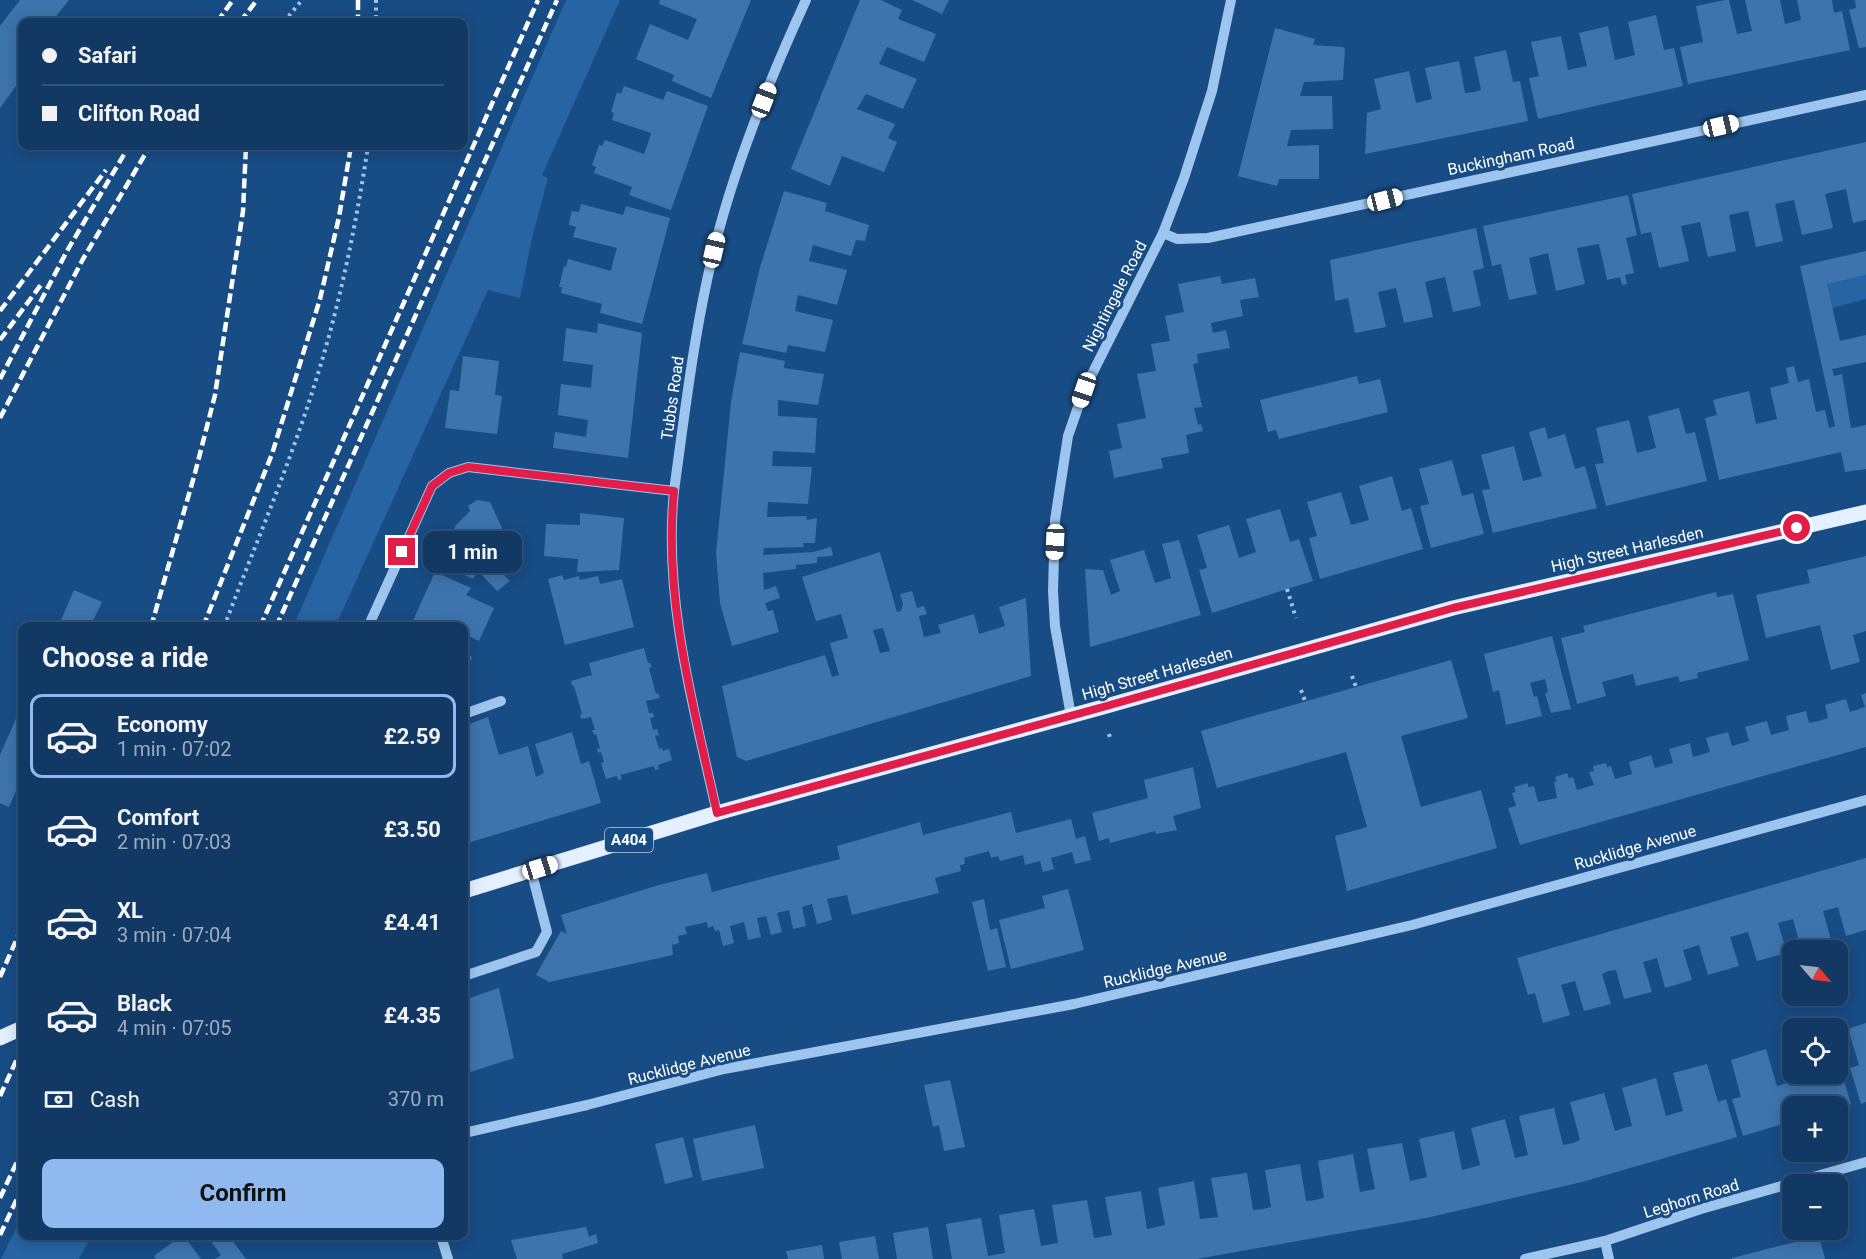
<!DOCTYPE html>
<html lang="en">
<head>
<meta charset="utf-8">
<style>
  body { margin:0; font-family:Roboto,sans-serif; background:#1f446d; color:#f1f3f6; height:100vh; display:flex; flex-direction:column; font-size:22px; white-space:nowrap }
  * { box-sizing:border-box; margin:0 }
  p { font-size:20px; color:#9cacbf }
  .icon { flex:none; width:33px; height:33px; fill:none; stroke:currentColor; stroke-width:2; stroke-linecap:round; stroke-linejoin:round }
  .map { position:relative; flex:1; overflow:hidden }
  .details { position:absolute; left:18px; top:622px; width:450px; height:618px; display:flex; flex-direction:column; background:#123964; border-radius:12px; box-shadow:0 3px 15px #0003,0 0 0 2px #315378 }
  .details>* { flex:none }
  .top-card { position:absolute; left:18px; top:18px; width:450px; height:132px; border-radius:12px; box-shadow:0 3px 15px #0003,0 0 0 2px #315378; display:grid; align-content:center; height:132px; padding:0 24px; background:#123964 }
  .needle { width:39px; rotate:118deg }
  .controls { position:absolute; left:1782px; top:940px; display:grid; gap:12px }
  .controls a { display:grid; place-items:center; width:66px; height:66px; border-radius:12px; background:#123964; box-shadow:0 3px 15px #0003,0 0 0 2px #315378; font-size:30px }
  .end { position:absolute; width:27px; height:27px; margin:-14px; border:8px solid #e11d48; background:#fff; box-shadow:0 0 0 3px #fff }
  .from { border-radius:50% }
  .bubble { position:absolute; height:42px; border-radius:12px; background:#123964; box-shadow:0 3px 15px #0003,0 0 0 2px #315378; font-size:20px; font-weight:700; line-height:42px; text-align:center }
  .car { position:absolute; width:18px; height:36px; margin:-18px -9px; border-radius:8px; box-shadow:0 0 4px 2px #0007; background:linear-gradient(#fff 24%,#345 0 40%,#fff 0 76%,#345 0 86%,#fff 0) }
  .top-card b { display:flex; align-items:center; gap:21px; height:57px; font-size:22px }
  .top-card b+b { border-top:2px solid #315378 }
  .top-card i { width:15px; height:15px; background:#f1f3f6 }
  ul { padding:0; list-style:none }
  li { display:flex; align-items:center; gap:18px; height:84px; margin:0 12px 9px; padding:0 12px; border:3px solid transparent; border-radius:12px }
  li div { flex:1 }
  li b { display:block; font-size:22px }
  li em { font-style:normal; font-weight:700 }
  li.active { border-color:#90b9f0 }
  li>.icon { width:54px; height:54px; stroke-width:1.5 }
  h2 { padding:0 24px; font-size:27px; line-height:72px }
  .pay { display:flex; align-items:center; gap:15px; height:66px; padding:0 24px; font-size:22px }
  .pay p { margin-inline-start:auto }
  .cta { display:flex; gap:12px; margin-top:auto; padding:12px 24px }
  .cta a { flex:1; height:69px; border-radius:12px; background:#90b9f0; color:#111; font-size:24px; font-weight:700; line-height:69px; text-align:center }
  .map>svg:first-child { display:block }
  .green { fill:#2764a3 }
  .building { fill:#3d74ad; fill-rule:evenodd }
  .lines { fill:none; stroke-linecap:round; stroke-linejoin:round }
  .path { stroke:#9ec5ed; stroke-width:4; stroke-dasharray:3 4.5; stroke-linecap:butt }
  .minor { stroke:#9ec5ed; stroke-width:10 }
  .major { stroke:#e4efff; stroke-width:15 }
  .rail { stroke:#fff; stroke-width:4.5; stroke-dasharray:10 4.5; stroke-linecap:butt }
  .route { stroke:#e11d48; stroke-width:8 }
  .labels { text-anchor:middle; stroke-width:6; stroke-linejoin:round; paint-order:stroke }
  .shield { fill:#184c85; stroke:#bac9da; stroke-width:1.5 }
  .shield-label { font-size:15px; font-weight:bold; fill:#fff }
  .street-label { font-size:16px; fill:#fff; stroke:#184c85 }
</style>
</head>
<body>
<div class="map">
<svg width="1866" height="1259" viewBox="0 0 1866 1259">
  <rect width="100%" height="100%" fill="#184c85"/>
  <!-- green -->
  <g class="green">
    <path d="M566,0H620L542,175L548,178L532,238L520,298L488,290L335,627H293Z"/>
    <path d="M1866,275V299L1832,308L1827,284Z"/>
    <path d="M22,1216V1236H91L79,1259H1Z"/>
  </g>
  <!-- building -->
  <g class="building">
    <path d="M20,0H69L54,19L59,22H22V78L0,108V26Z"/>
    <path d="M660,0H751L711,98L672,81L674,75L636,59L650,24L688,40L697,19L659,4Z"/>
    <path d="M860,0H881L902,10L898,19L936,34L924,62L887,47L879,64L917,79L903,109L866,94L857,109L895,124L888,138L897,142L884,172L842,156L830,186L791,169Z"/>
    <path d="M912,0H949L942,14Z"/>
    <path d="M1725,0H1729L1737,34L1752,31L1745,0H1780L1785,24L1801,20L1797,0H1832L1834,13L1842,11L1850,50L1688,84L1680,47L1703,42L1696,6Z"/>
    <path d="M1855,0H1866V47L1859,48L1849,10L1856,8Z"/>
    <path d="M1656,15L1664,50L1674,48L1683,86L1538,119L1529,78L1539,76L1531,42L1561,36L1568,70L1587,66L1579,33L1608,26L1615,60L1635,55L1628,22Z"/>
    <path d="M1275,28L1315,39L1313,45L1343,47L1345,49L1343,80L1304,82L1300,96H1332L1333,129L1291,130L1287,146L1319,145V179H1279L1277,186L1238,176Z"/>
    <path d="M1506,50L1513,82L1520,81L1528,121L1365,154L1367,113L1381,109L1374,79L1409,71L1416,103L1432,99L1425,68L1459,61L1465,93L1474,92L1481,90L1474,57Z"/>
    <path d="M624,86L663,100L667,91L708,106L671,210L629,195L632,187L594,173L596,167L592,165L599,145L602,146L605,140L644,154L648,143L651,133L612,120L614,113L611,112L617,92L621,94Z"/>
    <path d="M1866,142V220L1853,223L1846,189L1825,194L1833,228L1802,235L1794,200L1775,204L1783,241L1756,247L1748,211L1729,215L1736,251L1708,257L1700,222L1681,226L1689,261L1659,268L1651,232L1641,234L1632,194Z"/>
    <path d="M784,191L827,203L825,211L869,225L865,241L856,240L851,256L813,245L809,261L847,270L837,305L798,295L795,311L833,320L825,352L788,345L786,353L742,344L760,267Z"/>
    <path d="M1628,195L1637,235L1626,238L1634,273L1625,275L1627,284L1622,285L1620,277L1607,280L1599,244L1577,248L1585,284L1556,291L1548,253L1529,258L1537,294L1509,300L1501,264L1492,266L1483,226Z"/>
    <path d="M581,204L623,215L626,206L670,218L642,324L600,313L602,304L561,293L562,287H559L564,266L566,267L568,259L611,271L614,258L617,248L573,237L576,227L569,225L570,218L572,211L579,212Z"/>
    <path d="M1476,228L1484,268L1473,271L1481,306L1453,312L1445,277L1425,282L1433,317L1404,323L1396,288L1378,292L1386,327L1355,333L1348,298L1335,301L1330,260Z"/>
    <path d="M1866,251V275L1827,284L1840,341L1866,335V362L1832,369L1834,376L1842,374L1851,428L1866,425V469L1845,472L1841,452L1719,480L1705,418L1717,415L1713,400L1749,391L1756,424L1777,419L1770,388L1789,383L1786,368L1794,366L1798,382L1809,379L1816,412L1825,410L1829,428L1835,426L1800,266Z"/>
    <path d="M1220,276L1222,284L1255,278L1259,297L1240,300L1243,316L1211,323L1213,333L1226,330L1230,348L1197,354L1198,363L1193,364L1202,407L1194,408L1198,425L1201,424L1203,431L1186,435L1189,453L1161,458L1163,468L1114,478L1109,451L1122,448L1117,424L1146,418L1137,374L1156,371L1151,344L1170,341L1165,316L1184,312L1178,284Z"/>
    <path d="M598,323L642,333L628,458L553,448L555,432L586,437L588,420L558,415L561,384L591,388L592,376L593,365L563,361L566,328L597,333Z"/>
    <path d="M740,352L785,361L784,368L824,374L818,405L778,400V416L817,418L815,453L773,451L772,466L812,467L808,504L768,502L767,517L806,516L807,520L817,518L815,543H803L804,547L764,548L763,555L813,552L831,547L833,556L817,557V563L796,565V569L763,573L764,590L776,586L780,598L765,603L768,611L773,610L779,632L732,646L720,603L716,553L731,402Z"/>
    <path d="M463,356L499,361L495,395L502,396L497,434L445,428L450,390L459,391Z"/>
    <path d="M1357,376L1359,384L1380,379L1388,412L1279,439L1276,430L1268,432L1260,400Z"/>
    <path d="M1679,408L1686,434L1695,432L1707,481L1606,506L1595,464L1604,463L1596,428L1629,420L1637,453L1656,448L1648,416Z"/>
    <path d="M1545,427L1548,439L1565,434L1575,469L1585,466L1597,508L1493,533L1482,490L1490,489L1481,455L1514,446L1523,481L1542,476L1529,432Z"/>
    <path d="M1452,460L1462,496L1473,493L1484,534L1431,548L1420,506L1429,504L1419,469Z"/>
    <path d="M1392,476L1402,511L1411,508L1423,549L1320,579L1309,538L1317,536L1307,502L1341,492L1351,525L1369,520L1359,486Z"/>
    <path d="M477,500L490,502L507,539L498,545L516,566L504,575L510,581L497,591L478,571L473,579L438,563L456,525L470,511L468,506Z"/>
    <path d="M1280,509L1290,542L1299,539L1313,581L1212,613L1199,570L1207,568L1197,535L1229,525L1239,558L1256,552L1246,519Z"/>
    <path d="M580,513L624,518L619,570L577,572L578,559L544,556L546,524L580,525Z"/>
    <path d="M1179,540L1201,615L1090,647L1085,569L1103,570L1111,595L1120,591L1110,560L1144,550L1155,583L1171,578L1162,544Z"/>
    <path d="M880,552L897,612L901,611L903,604L900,594L912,591L917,608L924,606L927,614L919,616L924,637L941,633L938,625L974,614L979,634L1005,626L999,607L1026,598L1031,676L746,761L737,757L722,686L825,655L832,677L839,675L830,643L848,638L841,614L816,621L802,577ZM883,628L890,651L880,653L873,630Z"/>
    <path d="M1866,556V631L1853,635L1860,662L1831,670L1820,625L1766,638L1756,595L1810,583L1807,570Z"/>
    <path d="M435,572L471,588L466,595L494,608L479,641L464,634V627H410Z"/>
    <path d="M562,575L564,580L579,576L580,580L598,576L600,584L622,579L634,627L565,645L548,579Z"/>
    <path d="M74,590L102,602L90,627H58Z"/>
    <path d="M1716,592L1717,597L1733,594L1749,660L1697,673L1698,678L1680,682L1678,676L1636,686L1633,674L1602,682L1606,696L1577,704L1561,638L1585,632L1583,626Z"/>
    <path d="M1552,636L1571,709L1551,713L1545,693L1548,692L1545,679L1530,683L1534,697L1537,696L1542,716L1506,725L1499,690L1493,692L1484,654Z"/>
    <path d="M644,648L648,663H650L652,667L649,668L656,694L658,693L660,698L646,701L649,713H653L654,717L650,718L653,730L657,729L659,735L655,736L659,749L662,748L663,751L669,749L672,760L658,765L659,769L655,770L654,766L620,775L622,779L618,780L617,776L606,779L601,763L604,762L601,752L598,753L597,749L600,748L596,734L594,735L592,730H595L591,717L581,719L580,715L582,714L574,686H572L571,681L592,675L589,663Z"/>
    <path d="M464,653L472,657L464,676Z"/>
    <path d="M1451,660L1468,718L1401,736L1421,807L1481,790L1497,848L1347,891L1335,836L1367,827L1346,752L1217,788L1201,731Z"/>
    <path d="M1866,693V747L1520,845L1508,808L1516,806L1512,793L1516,792L1514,787L1528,783V787L1534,786L1538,802L1557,798L1554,782L1557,781L1555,777L1567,773L1569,778L1573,777L1577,790L1594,785L1589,772L1594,771L1593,766L1606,763L1607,767L1611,766L1615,779L1632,774L1629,762L1651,755L1655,768L1673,763L1669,749L1690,743L1693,757L1710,752L1706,738L1728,732L1732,746L1749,741L1745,727L1767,721L1771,735L1789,730L1786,716L1806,711L1809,723L1819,721L1828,718L1825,705L1846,699L1850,712L1865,707L1861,695Z"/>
    <path d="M22,705V777L9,807L0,803V755Z"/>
    <path d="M488,717L499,755L528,746L536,777L544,773L535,744L572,732L581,764L589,761L601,803L464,844V726Z"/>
    <path d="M1193,767L1201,808L1173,816L1177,830L1156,834L1155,831L1110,843L1109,838L1099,841L1092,813L1148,798L1144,780Z"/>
    <path d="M1011,812L1016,833L1071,819L1076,839L1085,836L1091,860L1075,864L1072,852L1051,858L1054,869L1043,872L1040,861L1025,865L1023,855L1000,861L998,856L991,858L989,851L964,858L965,864L960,865L961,871L935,878L939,893L852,915L847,895L827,899L832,920L817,924L812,904L802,907L806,926L793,929L789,910L777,913L782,932L771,935L766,916L757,918L761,937L748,940L744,922L730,926L734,943L723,946L719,930L715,931L713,926L708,928L707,922L685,927L687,934L678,936L679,943L672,945L673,955L549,982L536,975L561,931L567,934L561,915L659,885L707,873L712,892L840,859L837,846L910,825L920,822L923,835Z"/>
    <path d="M1866,858V930L1846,936L1838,907L1823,911L1831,940L1801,949L1793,919L1778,923L1787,953L1757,961L1748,932L1737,935L1730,937L1739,966L1708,975L1699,945L1683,950L1692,980L1665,988L1657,958L1643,962L1652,992L1624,999L1616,970L1609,971L1602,974L1611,1004L1584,1011L1575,981L1561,985L1570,1015L1543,1023L1535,993L1528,995L1517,958Z"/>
    <path d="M1068,889L1084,950L1011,969L999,920L1045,908L1042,896Z"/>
    <path d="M984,899L990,930L997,928L1006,967L988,971L972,902Z"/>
    <path d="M499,988L514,1058L464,1074V1000Z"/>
    <path d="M1866,1023V1102L1861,1104L1850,1068L1859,1065L1848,1029Z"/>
    <path d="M1792,1042V1069L1785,1044Z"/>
    <path d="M1766,1049L1777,1086L1795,1081L1793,1074H1838V1068L1840,1067L1851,1104L1838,1108L1792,1107V1121L1743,1136L1732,1099L1741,1097L1731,1060Z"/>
    <path d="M1707,1064L1718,1102L1726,1099L1737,1137L1582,1182L1426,1218L1197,1259H952L946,1224L981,1218L988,1256L1005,1253L999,1215L1034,1209L1041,1246L1058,1243L1052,1205L1087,1200L1094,1238L1112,1235L1105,1197L1141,1191L1147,1229L1165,1225L1158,1188L1194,1181L1200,1219L1218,1217L1211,1178L1247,1173L1253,1210L1263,1209L1271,1207L1265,1170L1300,1164L1306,1201L1315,1200L1324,1198L1318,1161L1353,1154L1360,1192L1375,1189L1367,1149L1402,1143L1410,1181L1419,1179L1427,1177L1419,1139L1454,1131L1462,1170L1470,1168L1480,1165L1471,1128L1505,1119L1515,1158L1528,1155L1519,1116L1554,1108L1563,1145L1573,1143L1580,1140L1570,1102L1604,1093L1615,1131L1624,1128L1632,1126L1622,1088L1656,1078L1666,1116L1683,1111L1673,1073Z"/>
    <path d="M950,1080L965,1147L944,1151L939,1125L933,1127L924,1085Z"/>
    <path d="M755,1125L764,1168L702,1181L693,1139Z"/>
    <path d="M683,1137L693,1177L665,1184L655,1144Z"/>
    <path d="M586,1227L589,1237L596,1234L598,1243L562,1254L563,1259H517L511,1240Z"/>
    <path d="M928,1227L933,1259H897L893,1233Z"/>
    <path d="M181,1236H184L201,1259H156L154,1256Z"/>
    <path d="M207,1236H229L246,1259H215L221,1255Z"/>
    <path d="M875,1236L879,1259H842L839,1242Z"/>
    <path d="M1819,1236L1825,1259H1732V1258Z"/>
    <path d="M822,1245L824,1259H788L786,1251Z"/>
  </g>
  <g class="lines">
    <!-- path -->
    <g class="path">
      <path d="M376,0V22"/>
      <path d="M284,22L302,0"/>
      <path d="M1287,589L1296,618"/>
      <path d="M224,627C255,545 290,464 316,380C340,304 356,225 368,146"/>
      <path d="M1352,676L1356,687"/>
      <path d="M1301,690L1305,701"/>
      <path d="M1109,734L1111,741"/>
    </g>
    <!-- minor -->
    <g class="minor">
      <path d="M1163,233L1177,239L1208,238L1866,95"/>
      <path d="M368,627L432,486L449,473L468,467L674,491"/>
      <path d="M464,714L501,701"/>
      <path d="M1071,716L1055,626L1053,591L1055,520L1068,436L1084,390L1163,233L1184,178L1212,91L1231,0"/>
      <path d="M717,813C694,709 663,599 674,491C686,404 696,316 719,230C740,152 772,74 806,0"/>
      <path d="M464,976L536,952L547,932L531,870"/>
      <path d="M464,1133L587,1105L724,1069L1074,1004L1412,925L1866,800"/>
      <path d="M441,1236L448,1259"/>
      <path d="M1605,1241L1609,1259"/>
      <path d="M1525,1259L1605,1241L1701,1209L1866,1162"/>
    </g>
    <!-- major -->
    <g class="major">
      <path d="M464,891L717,813L1103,707L1453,608L1866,512"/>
      <path d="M0,1038L22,1028"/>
    </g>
    <!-- rail -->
    <g class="rail">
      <path d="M358,0V22"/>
      <path d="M217,22L233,0"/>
      <path d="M240,22L257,0"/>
      <path d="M0,311L106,170"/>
      <path d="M0,340L43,282"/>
      <path d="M0,379L67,251L129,146"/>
      <path d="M0,418L83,259L150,146"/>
      <path d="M151,627L195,473L215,395L243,211L246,146"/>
      <path d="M203,627L272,454L320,299L339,217L351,146"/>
      <path d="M260,627L538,0"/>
      <path d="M276,627L557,0"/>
      <path d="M0,977L22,927"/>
      <path d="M0,1096L22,1048"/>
      <path d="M0,1198L22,1151"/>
      <path d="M0,1235L22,1188"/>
    </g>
  </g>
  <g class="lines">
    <!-- route -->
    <path class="route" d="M402,552L432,486L449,473L468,467L674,491C663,599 694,708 717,813L1103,707L1453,608L1797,528"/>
  </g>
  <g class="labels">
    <!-- shield labels -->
    <rect class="shield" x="605" y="828" width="48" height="24" rx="4.5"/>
    <g class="shield-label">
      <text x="629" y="845">A404</text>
    </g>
    <!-- street labels -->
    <g class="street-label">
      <text transform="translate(1511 156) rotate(-12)" y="6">Buckingham Road</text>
      <text transform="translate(1114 296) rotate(-63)" y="6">Nightingale Road</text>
      <text transform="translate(672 398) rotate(-82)" y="6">Tubbs Road</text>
      <text transform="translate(1627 549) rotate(-13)" y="6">High Street Harlesden</text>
      <text transform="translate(1157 673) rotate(-16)" y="6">High Street Harlesden</text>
      <text transform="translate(1635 847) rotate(-16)" y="6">Rucklidge Avenue</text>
      <text transform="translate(1165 968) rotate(-13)" y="6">Rucklidge Avenue</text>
      <text transform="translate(689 1064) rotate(-14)" y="6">Rucklidge Avenue</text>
      <text transform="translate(1691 1198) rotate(-17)" y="6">Leghorn Road</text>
    </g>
  </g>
</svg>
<div class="controls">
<a><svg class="needle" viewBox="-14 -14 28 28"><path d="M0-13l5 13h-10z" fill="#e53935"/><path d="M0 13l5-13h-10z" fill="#9cacbf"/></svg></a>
<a><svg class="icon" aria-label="locate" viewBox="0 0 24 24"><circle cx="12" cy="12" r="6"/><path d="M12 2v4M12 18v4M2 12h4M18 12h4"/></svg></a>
<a>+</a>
<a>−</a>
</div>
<i class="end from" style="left:1797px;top:528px"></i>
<i class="end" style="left:402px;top:552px"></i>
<div class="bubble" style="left:423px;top:531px;width:99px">1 min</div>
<i class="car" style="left:764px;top:100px;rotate:21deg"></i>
<i class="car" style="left:1721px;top:126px;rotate:77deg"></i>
<i class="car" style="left:1385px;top:200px;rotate:76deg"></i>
<i class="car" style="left:714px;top:250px;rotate:13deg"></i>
<i class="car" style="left:1084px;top:390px;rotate:199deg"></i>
<i class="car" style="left:1055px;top:542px;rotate:183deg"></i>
<i class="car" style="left:540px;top:868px;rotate:73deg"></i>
<div class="top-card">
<b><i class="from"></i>Safari</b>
<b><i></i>Clifton Road</b>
</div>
<section class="details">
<h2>Choose a ride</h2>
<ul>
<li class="active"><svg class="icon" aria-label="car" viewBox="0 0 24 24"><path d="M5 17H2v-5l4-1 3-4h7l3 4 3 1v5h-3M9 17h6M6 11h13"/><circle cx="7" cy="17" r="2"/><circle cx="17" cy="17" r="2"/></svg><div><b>Economy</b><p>1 min · 07:02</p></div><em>£2.59</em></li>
<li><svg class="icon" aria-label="car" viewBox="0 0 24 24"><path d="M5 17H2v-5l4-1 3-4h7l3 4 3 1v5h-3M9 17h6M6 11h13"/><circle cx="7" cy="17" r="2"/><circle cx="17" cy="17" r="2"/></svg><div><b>Comfort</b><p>2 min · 07:03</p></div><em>£3.50</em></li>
<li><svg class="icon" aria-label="car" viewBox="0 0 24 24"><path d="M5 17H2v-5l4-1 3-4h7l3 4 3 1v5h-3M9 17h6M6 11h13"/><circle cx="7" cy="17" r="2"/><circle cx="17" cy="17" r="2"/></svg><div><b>XL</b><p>3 min · 07:04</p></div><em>£4.41</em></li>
<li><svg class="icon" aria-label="car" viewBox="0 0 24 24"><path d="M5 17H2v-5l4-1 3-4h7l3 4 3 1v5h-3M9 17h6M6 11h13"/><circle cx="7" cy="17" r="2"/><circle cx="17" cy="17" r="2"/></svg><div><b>Black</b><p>4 min · 07:05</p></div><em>£4.35</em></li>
</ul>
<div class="pay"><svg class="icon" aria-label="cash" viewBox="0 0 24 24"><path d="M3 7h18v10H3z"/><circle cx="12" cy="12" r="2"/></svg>Cash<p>370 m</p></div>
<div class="cta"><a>Confirm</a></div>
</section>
</div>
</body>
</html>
